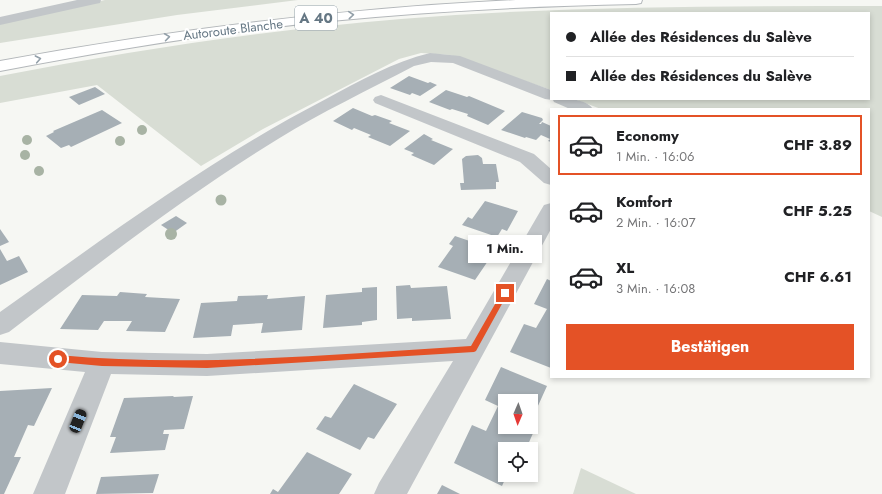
<!DOCTYPE html>
<html lang="de">
<head>
<meta charset="utf-8">
<style>
  body { margin:0; font-family:Jost,sans-serif; background:#f6f6f6; color:#202124; height:100vh; display:flex; flex-direction:column; font-size:15px; white-space:nowrap }
  * { box-sizing:border-box; margin:0 }
  p { font-size:13px; color:#757577 }
  .icon { flex:none; width:22px; height:22px; fill:none; stroke:currentColor; stroke-width:2; stroke-linecap:round; stroke-linejoin:round }
  .map { position:relative; flex:1; overflow:hidden }
  .sheet { position:absolute; left:550px; top:108px; width:320px; height:270px; display:flex; flex-direction:column; background:#fff; border-radius:0px; box-shadow:0 2px 6px #0003 }
  .sheet>* { flex:none }
  .top-card { position:absolute; left:550px; top:12px; width:320px; height:88px; border-radius:0px; box-shadow:0 2px 6px #0003; display:grid; align-content:center; height:88px; padding:0 16px; background:#fff }
  .needle { width:26px; rotate:182deg }
  .tools { position:absolute; left:498px; top:394px; display:grid; gap:8px }
  .tools a { display:grid; place-items:center; width:40px; height:40px; border-radius:0px; background:#fff; box-shadow:0 2px 6px #0003; font-size:20px }
  .end { position:absolute; width:18px; height:18px; margin:-9px; border:5px solid #e45226; background:#fff; box-shadow:0 0 0 2px #fff }
  .from { border-radius:50% }
  .bubble { position:absolute; height:28px; border-radius:0px; background:#fff; box-shadow:0 2px 6px #0003; font-size:13px; font-weight:700; line-height:28px; text-align:center }
  .car { position:absolute; width:12px; height:24px; margin:-12px -6px; border-radius:5px; box-shadow:0 0 3px 1px #0007; background:linear-gradient(#222 24%,#8ab4d8 0 40%,#222 0 76%,#8ab4d8 0 86%,#222 0) }
  .top-card b { display:flex; align-items:center; gap:14px; height:38px; font-size:15px }
  .top-card b+b { border-top:1px solid #e0e0e0 }
  .top-card i { width:10px; height:10px; background:#202124 }
  ul { padding:7px 0 0; list-style:none }
  li { display:flex; align-items:center; gap:12px; height:60px; margin:0 8px 6px; padding:0 8px; border:2px solid transparent; border-radius:0px }
  li div { flex:1 }
  li b { display:block; font-size:15px }
  li em { font-style:normal; font-weight:700 }
  li.selected { border-color:#e45226 }
  li>.icon { width:36px; height:36px; stroke-width:1.5 }
  .button { display:flex; gap:8px; margin-top:auto; padding:8px 16px }
  .button a { flex:1; height:46px; border-radius:0px; background:#e45226; color:#fff; font-size:16px; font-weight:700; line-height:46px; text-align:center }
  .map>svg:first-child { display:block }
  .green { fill:#d8ddd4 }
  .building { fill:#a6afb5; fill-rule:evenodd }
  .lines { fill:none; stroke-linecap:round; stroke-linejoin:round }
  .highway-casing { stroke:#b3b7ba; stroke-width:2 }
  .minor { fill:#c2c6c9; fill-rule:evenodd }
  .highway { fill:#fff; fill-rule:evenodd }
  .tree { fill:#a8b3a4 }
  .oneway { stroke:#93a0a9 }
  .route { fill:#e45226 }
  .labels { text-anchor:middle; stroke-width:4; stroke-linejoin:round; paint-order:stroke }
  .far-street-label { font-size:13px; fill:#657784; stroke:#fff }
  .shield { fill:#fff; stroke:#93a0a9; stroke-width:1 }
  .shield-label { font-size:14px; font-weight:bold; fill:#657784 }
</style>
</head>
<body>
<div class="map">
<svg width="882" height="494" viewBox="0 0 882 494">
  <rect width="100%" height="100%" fill="#f6f7f3"/>
  <!-- green -->
  <g class="green">
    <path d="M105,0H298L177,15L0,43V24Z"/>
    <path d="M882,6V217L869,211V109H601L574,99H869V13H551V90L450,55L421,53L399,59L263,129L201,166L97,85L0,103V76C133,50 266,30 401,19C561,6 722,6 882,6Z"/>
    <path d="M581,468L636,494H573Z"/>
  </g>
  <!-- building -->
  <g class="building">
    <path d="M409,76L428,83L430,82L437,85L420,96L412,93L410,95L390,88Z"/>
    <path d="M95,87L105,94L79,105L69,97Z"/>
    <path d="M446,90L467,97L469,96L505,111L488,125L467,116L468,114L452,109L450,110L429,102Z"/>
    <path d="M353,108L372,116L375,115L392,121L389,123L410,131L390,146L368,137L371,135L354,128L352,130L333,121Z"/>
    <path d="M102,110L122,123L71,147L69,145L61,148L46,136L54,132L53,131Z"/>
    <path d="M522,112L542,118L543,120L539,124H541L542,122L551,126V142L548,141L550,139L541,135L536,140L526,137L525,138L501,130Z"/>
    <path d="M424,134L433,139L431,140L453,149L434,165L411,155L414,153L404,149Z"/>
    <path d="M478,155L482,158L483,164H496L499,182H496V189L461,190L460,183H464L462,159L466,156Z"/>
    <path d="M485,201L518,211L507,231L502,229L497,237L462,225L468,217L472,219Z"/>
    <path d="M176,216L187,223L173,233L161,225Z"/>
    <path d="M0,229L9,242L0,246Z"/>
    <path d="M455,236L490,248L484,256L490,258L475,280L438,267L453,246L449,244Z"/>
    <path d="M0,249L7,261L19,256L28,272L0,285Z"/>
    <path d="M547,279L551,281V368L510,352L524,324L536,328L547,309L534,304Z"/>
    <path d="M410,285L411,288L447,286L451,319L412,321V318L397,319L396,286Z"/>
    <path d="M377,287V320L362,322V325L323,328L326,295L362,292V288Z"/>
    <path d="M120,292L147,294L145,297L180,299L165,332L126,331L132,321H104L98,330L60,329L82,295L117,296Z"/>
    <path d="M268,295L267,299L305,296L302,330L261,333L263,323L233,325L231,336L193,338L201,303L237,301L238,296Z"/>
    <path d="M501,367L547,386L532,419L538,422L526,449L520,447L519,449H505V475H507L502,486L454,463L472,425L486,431L498,406L485,400ZM505,401H531V427H505Z"/>
    <path d="M354,384L397,404L374,439L368,437L360,450L316,429L325,416L331,418Z"/>
    <path d="M52,388L34,426L28,425L14,457H21L4,494H0V391Z"/>
    <path d="M174,396L173,397L193,396L184,429L164,430L163,434H169L165,450L110,453L116,437H110L124,398Z"/>
    <path d="M307,452L352,474L339,494H270L273,489L278,492Z"/>
    <path d="M159,474L153,493L96,494L101,477Z"/>
    <path d="M442,485L460,494H437Z"/>
  </g>
  <g class="lines">
    <defs>
      <path id="highway" d="M516,0H642L641,3L636,4C534,6 432,11 331,21C220,32 110,50 0,71V61C171,30 342,8 516,0Z"/>
    </defs>
    <!-- highway casing -->
    <use href="#highway" class="highway-casing"/>
    <!-- minor -->
    <g class="minor">
      <path d="M77,0H101L100,3L95,4L0,25V17Z"/>
      <path d="M430,53L460,56L551,90V99C564,99 585,97 593,109H570L554,102L553,100L545,99L453,63L431,62L414,66C368,90 322,112 278,139C183,197 97,265 9,332L0,335V312C106,237 210,159 326,99C359,81 393,62 430,53Z"/>
      <path d="M381,95L534,154L551,169V185L544,183L520,162L375,103L373,100L375,97Z"/>
      <path d="M551,203V229L407,494H374L379,483L453,361L207,376L111,374L65,494H33L85,372L0,364V342L102,352L207,354L466,339L541,210L544,205Z"/>
    </g>
    <!-- highway -->
    <use href="#highway" class="highway"/>
  </g>
  <!-- trees -->
  <g class="tree">
    <circle cx="142" cy="130" r="5"/>
    <circle cx="27" cy="140" r="5"/>
    <circle cx="120" cy="141" r="5"/>
    <circle cx="25" cy="155" r="5"/>
    <circle cx="39" cy="171" r="5"/>
    <circle cx="221" cy="200" r="5.5"/>
    <circle cx="171" cy="234" r="6"/>
  </g>
  <!-- one-way arrows -->
  <defs><path id="oneway-chevron" d="M-2-3.5L2.5 0L-2 3.5" fill="none" stroke-width="1.6" stroke-linecap="round" stroke-linejoin="round"/></defs>
  <g class="oneway">
    <use href="#oneway-chevron" transform="translate(351 15) rotate(-5)"/>
    <use href="#oneway-chevron" transform="translate(167 37) rotate(-8)"/>
    <use href="#oneway-chevron" transform="translate(38 59) rotate(-11)"/>
  </g>
  <!-- route -->
  <path class="route" d="M505,291L508,293L476,351L474,352L207,368L102,366L58,362L54,359L58,355C196,368 334,354 471,346L502,292Z"/>
  <g class="labels">
    <!-- far-street labels -->
    <g class="far-street-label">
      <text transform="translate(233 29) rotate(-7)" y="5">Autoroute Blanche</text>
    </g>
    <!-- shield labels -->
    <rect class="shield" x="295" y="6" width="42" height="24" rx="3"/>
    <g class="shield-label">
      <text x="316" y="23">A 40</text>
    </g>
  </g>
</svg>
<div class="tools">
<a><svg class="needle" viewBox="-14 -14 28 28"><path d="M0-13l5 13h-10z" fill="#e53935"/><path d="M0 13l5-13h-10z" fill="#757577"/></svg></a>
<a><svg class="icon" aria-label="locate" viewBox="0 0 24 24"><circle cx="12" cy="12" r="6"/><path d="M12 2v4M12 18v4M2 12h4M18 12h4"/></svg></a>
</div>
<i class="end from" style="left:58px;top:359px"></i>
<i class="end" style="left:505px;top:293px"></i>
<div class="bubble" style="left:468px;top:235px;width:74px">1 Min.</div>
<i class="car" style="left:78px;top:421px;rotate:22deg"></i>
<div class="top-card">
<b><i class="from"></i>Allée des Résidences du Salève</b>
<b><i></i>Allée des Résidences du Salève</b>
</div>
<section class="sheet">
<ul>
<li class="selected"><svg class="icon" aria-label="car" viewBox="0 0 24 24"><path d="M5 17H2v-5l4-1 3-4h7l3 4 3 1v5h-3M9 17h6M6 11h13"/><circle cx="7" cy="17" r="2"/><circle cx="17" cy="17" r="2"/></svg><div><b>Economy</b><p>1 Min. · 16:06</p></div><em>CHF 3.89</em></li>
<li><svg class="icon" aria-label="car" viewBox="0 0 24 24"><path d="M5 17H2v-5l4-1 3-4h7l3 4 3 1v5h-3M9 17h6M6 11h13"/><circle cx="7" cy="17" r="2"/><circle cx="17" cy="17" r="2"/></svg><div><b>Komfort</b><p>2 Min. · 16:07</p></div><em>CHF 5.25</em></li>
<li><svg class="icon" aria-label="car" viewBox="0 0 24 24"><path d="M5 17H2v-5l4-1 3-4h7l3 4 3 1v5h-3M9 17h6M6 11h13"/><circle cx="7" cy="17" r="2"/><circle cx="17" cy="17" r="2"/></svg><div><b>XL</b><p>3 Min. · 16:08</p></div><em>CHF 6.61</em></li>
</ul>
<div class="button"><a>Bestätigen</a></div>
</section>
</div>
</body>
</html>
